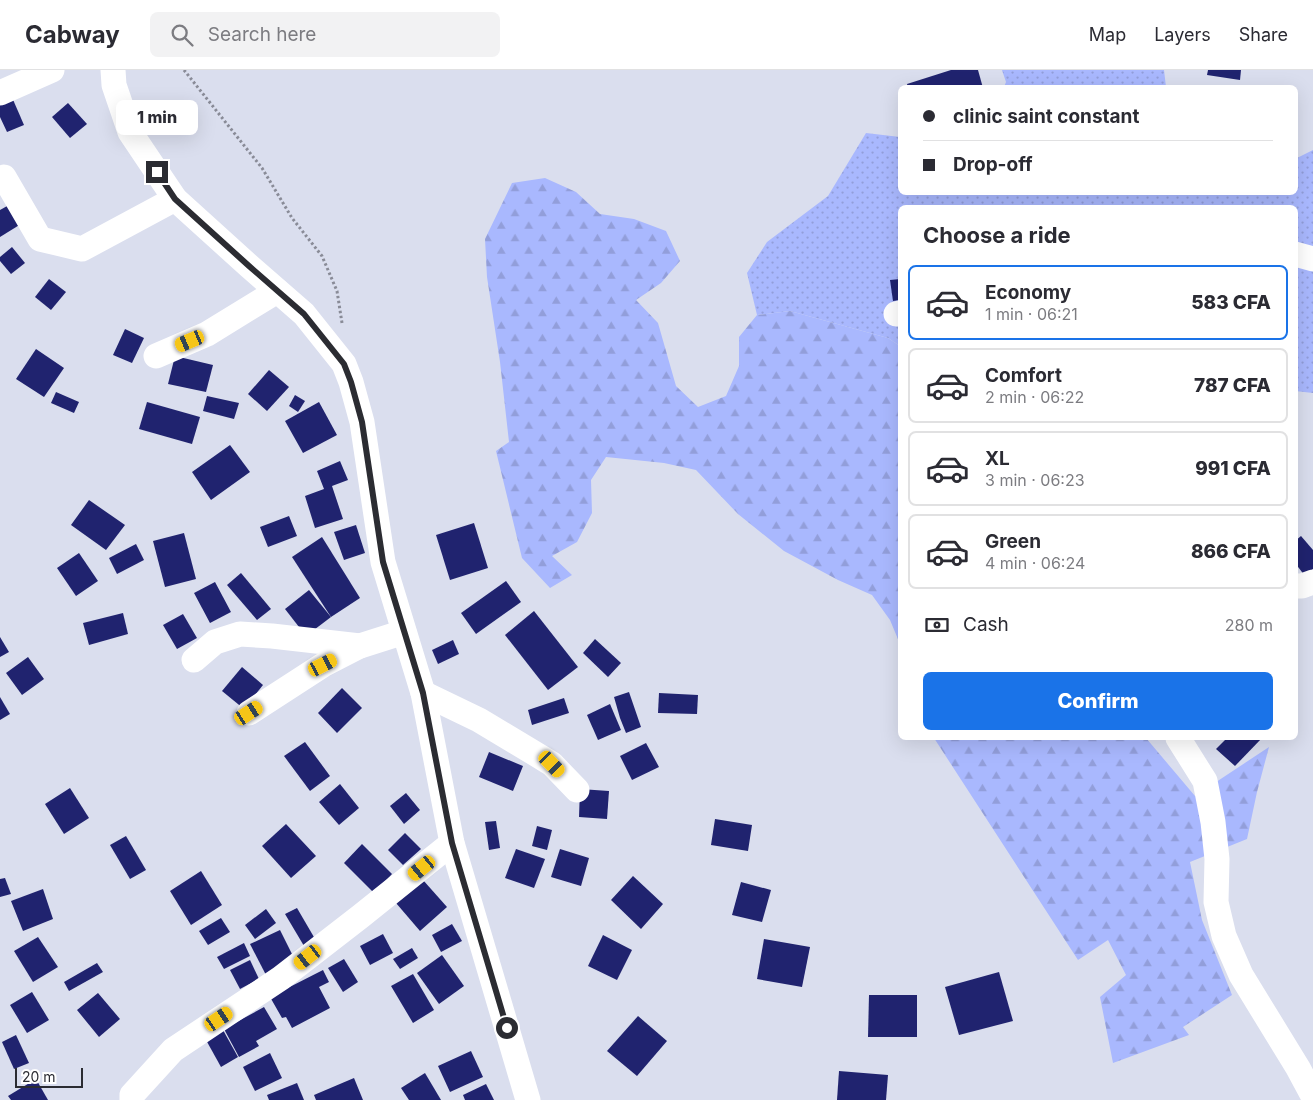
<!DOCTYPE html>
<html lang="en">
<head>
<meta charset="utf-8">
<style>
  body { margin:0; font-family:Inter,sans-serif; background:#f2f2f3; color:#2b2b33; height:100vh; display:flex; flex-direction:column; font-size:19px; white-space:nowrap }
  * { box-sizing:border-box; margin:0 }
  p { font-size:16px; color:#7c7c81 }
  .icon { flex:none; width:28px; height:28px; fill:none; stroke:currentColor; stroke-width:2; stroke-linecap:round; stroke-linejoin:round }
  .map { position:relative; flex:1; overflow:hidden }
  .side { position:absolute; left:898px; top:135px; width:400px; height:535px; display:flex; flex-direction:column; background:#fff; border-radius:8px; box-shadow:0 5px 20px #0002 }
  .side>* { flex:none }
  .top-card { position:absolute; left:898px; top:15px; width:400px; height:110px; border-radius:8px; box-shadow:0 5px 20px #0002; display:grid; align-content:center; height:110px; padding:0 25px; background:#fff }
  .scale { position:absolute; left:15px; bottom:12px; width:68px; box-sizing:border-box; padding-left:5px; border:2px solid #2b2c32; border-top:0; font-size:14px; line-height:18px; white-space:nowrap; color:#2b2c32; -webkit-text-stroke:4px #fff; paint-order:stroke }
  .end { position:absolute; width:22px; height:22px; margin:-11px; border:6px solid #2b2c32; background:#fff; box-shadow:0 0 0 2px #fff }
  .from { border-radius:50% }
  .bubble { position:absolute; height:35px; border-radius:8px; background:#fff; box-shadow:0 5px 20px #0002; font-size:16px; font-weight:800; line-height:35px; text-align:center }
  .car { position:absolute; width:15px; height:30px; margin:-15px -8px; border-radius:6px; box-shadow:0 0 4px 1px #0007; background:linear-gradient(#f5c518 24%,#345 0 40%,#f5c518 0 76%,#345 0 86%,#f5c518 0) }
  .top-card b { display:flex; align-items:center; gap:18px; height:48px; font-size:19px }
  .top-card b+b { border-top:1px solid #e1e1e2 }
  .top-card i { width:12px; height:12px; background:#2b2b33 }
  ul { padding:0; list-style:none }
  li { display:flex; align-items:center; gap:15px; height:75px; margin:0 10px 8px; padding:0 15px; border:2px solid #e1e1e2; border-radius:8px }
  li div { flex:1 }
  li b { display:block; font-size:19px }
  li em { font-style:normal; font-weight:800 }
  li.active { border-color:#1a73e8 }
  li>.icon { width:45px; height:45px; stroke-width:1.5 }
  h2 { padding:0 25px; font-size:22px; line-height:60px }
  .pay { display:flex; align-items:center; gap:12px; height:55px; padding:0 25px; font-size:19px }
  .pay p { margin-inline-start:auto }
  .primary-button { display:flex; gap:10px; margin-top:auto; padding:10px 25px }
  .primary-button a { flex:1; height:58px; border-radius:8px; background:#1a73e8; color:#fff; font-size:20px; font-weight:800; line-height:58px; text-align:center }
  header { display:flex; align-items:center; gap:30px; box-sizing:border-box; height:70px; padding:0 25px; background:#fff; border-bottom:1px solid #e1e1e2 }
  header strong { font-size:24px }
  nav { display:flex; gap:28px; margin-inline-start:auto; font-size:18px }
  .search { width:350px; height:45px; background:#f2f2f3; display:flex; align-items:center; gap:12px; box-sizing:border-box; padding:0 18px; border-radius:8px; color:#7c7c81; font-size:19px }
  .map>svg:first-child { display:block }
  .grass { fill:url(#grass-dots) }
  .forest { fill:url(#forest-firs) }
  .building { fill:#20236f }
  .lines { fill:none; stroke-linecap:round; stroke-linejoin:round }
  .path { stroke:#898b97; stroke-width:3; stroke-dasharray:2.5 2.5; stroke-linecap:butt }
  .minor { stroke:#fff; stroke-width:25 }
  .route { stroke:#2b2c32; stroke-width:6 }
</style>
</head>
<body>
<header>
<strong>Cabway</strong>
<div class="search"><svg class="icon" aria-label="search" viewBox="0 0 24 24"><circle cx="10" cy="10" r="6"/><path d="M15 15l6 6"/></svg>Search here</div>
<nav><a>Map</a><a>Layers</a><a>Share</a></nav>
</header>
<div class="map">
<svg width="1313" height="1030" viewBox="0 0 1313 1030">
  <defs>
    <pattern id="grass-dots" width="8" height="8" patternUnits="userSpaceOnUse" patternTransform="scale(1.25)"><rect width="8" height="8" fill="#a9b8fe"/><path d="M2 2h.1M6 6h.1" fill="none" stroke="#929eda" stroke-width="1.8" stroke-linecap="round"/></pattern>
    <pattern id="forest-firs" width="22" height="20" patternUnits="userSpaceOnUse" patternTransform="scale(1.25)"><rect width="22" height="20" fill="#a9b8fe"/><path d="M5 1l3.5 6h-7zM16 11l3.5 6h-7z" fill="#929eda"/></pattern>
  </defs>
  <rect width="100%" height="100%" fill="#dadeee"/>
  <!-- grass -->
  <g class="grass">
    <path d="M1002,0H1164L1166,17H1004L1006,12Z"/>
    <path d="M866,63L900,67V122H1295V89L1313,80V323L1295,321V138H900V276L888,268L790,241L757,245L747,203L767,172L828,126Z"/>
  </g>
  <!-- forest -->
  <g class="forest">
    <path d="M545,108L576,122L600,144L634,149L666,161L680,191L661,213L636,230L658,253L676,316L698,337L726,326L739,296V267L757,245L790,241L888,268L900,276V574L890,550L872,525L838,510L784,481L738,444L696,400L664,393L606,387L591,410L592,443L577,472L552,486L572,505L550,518L522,488L496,381L509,372L500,292L487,207L485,169L512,113Z"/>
    <path d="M934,668H1146L1195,726L1269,677L1257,722L1247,769L1190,792L1202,850L1232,925L1183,957L1189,965L1113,993L1100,927L1126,905L1108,870L1078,890Z"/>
  </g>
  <!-- building -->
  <g class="building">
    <path d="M951,0H978L983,18H908L907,14Z"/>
    <path d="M1208,0H1241L1240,10L1207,5Z"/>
    <path d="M11,25L24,55L7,62L0,47V30Z"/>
    <path d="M68,33L87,54L70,68L52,47Z"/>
    <path d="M9,135L21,154L0,167V140Z"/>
    <path d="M12,177L25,193L11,204L0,191V187Z"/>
    <path d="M49,209L66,222L51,240L35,227Z"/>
    <path d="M900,209V230L893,231L890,210Z"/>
    <path d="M125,259L144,268L132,293L113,285Z"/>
    <path d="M36,279L64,298L44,327L16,309Z"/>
    <path d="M175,286L213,295L206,322L168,314Z"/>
    <path d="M269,300L289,317L267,341L248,324Z"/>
    <path d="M56,322L79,332L74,343L51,333Z"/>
    <path d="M295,325L305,331L298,342L289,336Z"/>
    <path d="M207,326L239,333L234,349L203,341Z"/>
    <path d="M147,332L200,347L192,374L139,359Z"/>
    <path d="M319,332L337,365L303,383L285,351Z"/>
    <path d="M230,375L250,402L211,430L192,402Z"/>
    <path d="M340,391L348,410L332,416L343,449L315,458L305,426L324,419L317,401Z"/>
    <path d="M89,430L125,455L106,480L71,455Z"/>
    <path d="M289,446L297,466L268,477L260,457Z"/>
    <path d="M474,453L488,498L450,510L436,465Z"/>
    <path d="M356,455L365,483L344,490L334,462Z"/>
    <path d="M184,463L196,509L165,517L153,471Z"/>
    <path d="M1301,466L1313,480V499L1305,506L1295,493V471Z"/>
    <path d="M322,467L360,528L331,547L292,487Z"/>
    <path d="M136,474L144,490L117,504L109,488Z"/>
    <path d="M79,483L98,511L76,526L57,498Z"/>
    <path d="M241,503L271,539L257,550L227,515Z"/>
    <path d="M506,511L521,532L476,564L461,543Z"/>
    <path d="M215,512L231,542L210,553L194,523Z"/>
    <path d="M309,520L331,547L306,566L285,539Z"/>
    <path d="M534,541L578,597L548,620L505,565Z"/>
    <path d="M123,543L128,564L89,575L83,553Z"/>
    <path d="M183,544L197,568L177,579L163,555Z"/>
    <path d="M0,567L9,582L0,587Z"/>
    <path d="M595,569L621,593L608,607L583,583Z"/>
    <path d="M453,570L459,584L438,594L432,580Z"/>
    <path d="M28,587L44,609L22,625L6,603Z"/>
    <path d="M242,597L263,615L244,639L222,621Z"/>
    <path d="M342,618L362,638L337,663L318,643Z"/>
    <path d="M629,622L641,657L626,663L620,648L614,627Z"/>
    <path d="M659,623L698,625L697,644L658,643Z"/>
    <path d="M0,627L10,644L0,650Z"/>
    <path d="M564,628L569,643L532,655L528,640Z"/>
    <path d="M610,634L621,660L598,670L587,645Z"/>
    <path d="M1227,668H1262L1235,696L1216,679Z"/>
    <path d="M305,672L330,706L310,721L284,686Z"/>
    <path d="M646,673L659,697L632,710L620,686Z"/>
    <path d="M489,682L523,696L513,721L479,707Z"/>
    <path d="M340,714L359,738L339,755L319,732Z"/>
    <path d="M70,718L89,748L64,764L45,734Z"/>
    <path d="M580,719L609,721L607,749L579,747Z"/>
    <path d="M406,723L420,740L404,754L390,736Z"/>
    <path d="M715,749L752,755L748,781L711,775Z"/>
    <path d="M496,751L500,778L489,780L485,752Z"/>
    <path d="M286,754L316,786L291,808L262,776Z"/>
    <path d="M537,756L552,760L547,780L532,776Z"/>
    <path d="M405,763L421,779L403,795L388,780Z"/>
    <path d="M126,766L146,800L130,809L110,775Z"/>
    <path d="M362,774L392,804L374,823L344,793Z"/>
    <path d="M516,779L545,789L534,818L505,808Z"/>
    <path d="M560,779L589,788L581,816L551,807Z"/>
    <path d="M201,801L222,835L191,855L170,821Z"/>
    <path d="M633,806L663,834L641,859L611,830Z"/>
    <path d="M5,808L11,824L0,827V809Z"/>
    <path d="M423,810L447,837L420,861L396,833Z"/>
    <path d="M741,812L771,820L762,852L732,845Z"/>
    <path d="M43,819L53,849L23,861L11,831Z"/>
    <path d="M297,838L318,874L307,881L285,844Z"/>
    <path d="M266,839L276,853L255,869L245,855Z"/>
    <path d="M221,848L230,862L208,875L199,861Z"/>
    <path d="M452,854L462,871L441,882L432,865Z"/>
    <path d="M280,860L295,890L266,905L250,874Z"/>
    <path d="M383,864L393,883L370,895L360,876Z"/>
    <path d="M603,865L632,880L617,910L588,896Z"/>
    <path d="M38,867L58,897L33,912L14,881Z"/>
    <path d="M764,869L810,877L802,917L757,909Z"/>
    <path d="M244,873L250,886L224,899L217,887Z"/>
    <path d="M412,878L418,888L400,899L393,889Z"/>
    <path d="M442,885L464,916L439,934L417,903Z"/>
    <path d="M344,889L358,912L343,922L328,898Z"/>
    <path d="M250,890L259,909L240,919L230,900Z"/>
    <path d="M97,893L103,902L69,921L64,912Z"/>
    <path d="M323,900L329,912L319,917L330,938L292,958L286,947L282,948L270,927Z"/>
    <path d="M999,902L1013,951L959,965L945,917Z"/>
    <path d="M413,904L434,940L413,953L391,916Z"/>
    <path d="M32,922L49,950L27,963L10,935Z"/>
    <path d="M98,923L120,949L99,967L77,940Z"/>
    <path d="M869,925H917V967H868Z"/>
    <path d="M264,937L277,959L256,971L259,976L239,987L224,959Z"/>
    <path d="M638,946L667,971L637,1006L607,981Z"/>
    <path d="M223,960L238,987L221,997L206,970Z"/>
    <path d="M16,965L29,993L14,999L2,972Z"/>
    <path d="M471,981L483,1007L450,1022L438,996Z"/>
    <path d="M270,983L282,1008L255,1021L243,997Z"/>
    <path d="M839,1001L888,1005L886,1030H837Z"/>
    <path d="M425,1003L441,1030H409L401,1018Z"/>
    <path d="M354,1008L363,1030H316L314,1025Z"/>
    <path d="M36,1009L48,1030H11L8,1026Z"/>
    <path d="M297,1013L304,1030H269L267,1025Z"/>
    <path d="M486,1014L494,1030H465L463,1025Z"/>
  </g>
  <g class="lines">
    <!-- path -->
    <path class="path" d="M184,0L262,98L292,148L322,186L337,221L342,253"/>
    <!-- minor -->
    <g class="minor">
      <path d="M113,0L114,15L130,62L175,129L249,196L304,244L344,294L351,312L362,352L383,492L423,623L452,773L528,1030"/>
      <path d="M0,23L52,0"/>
      <path d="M4,107L40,169L82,179L175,129"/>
      <path d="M1295,184L1313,189"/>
      <path d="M896,244L900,243"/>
      <path d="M156,286L207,264L277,221"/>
      <path d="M1295,516H1302L1313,512"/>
      <path d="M194,590L215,572L240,564L272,566L360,576"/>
      <path d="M423,623L479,650L534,683L552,694L577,720"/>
      <path d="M249,643L323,595L360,576L404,562"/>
      <path d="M1178,668L1205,711L1213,752L1217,789L1216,832L1224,866L1241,905L1298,998L1313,1026"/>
      <path d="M132,1030V1025L173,980L281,908L361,846L452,773"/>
    </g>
  </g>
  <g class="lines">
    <!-- route -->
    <path class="route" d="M157,102L175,129L249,196L304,244L344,294L351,312L362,352L383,492L423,623L452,773L507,958"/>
  </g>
</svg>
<div class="scale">20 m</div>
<i class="end from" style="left:507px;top:958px"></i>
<i class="end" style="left:157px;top:102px"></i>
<div class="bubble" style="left:116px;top:30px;width:82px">1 min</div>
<i class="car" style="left:190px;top:271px;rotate:247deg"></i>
<i class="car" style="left:323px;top:595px;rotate:63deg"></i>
<i class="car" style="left:249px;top:643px;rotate:57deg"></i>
<i class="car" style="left:552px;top:694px;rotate:136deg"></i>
<i class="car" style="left:422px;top:798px;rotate:231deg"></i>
<i class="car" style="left:308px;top:887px;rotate:232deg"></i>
<i class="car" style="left:219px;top:949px;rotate:56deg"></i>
<div class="top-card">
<b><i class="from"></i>clinic saint constant</b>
<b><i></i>Drop-off</b>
</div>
<section class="side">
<h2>Choose a ride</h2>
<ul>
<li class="active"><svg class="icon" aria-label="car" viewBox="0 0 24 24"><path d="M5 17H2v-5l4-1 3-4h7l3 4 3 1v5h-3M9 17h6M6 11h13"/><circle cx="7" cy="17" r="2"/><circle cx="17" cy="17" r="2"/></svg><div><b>Economy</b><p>1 min · 06:21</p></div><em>583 CFA</em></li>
<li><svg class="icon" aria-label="car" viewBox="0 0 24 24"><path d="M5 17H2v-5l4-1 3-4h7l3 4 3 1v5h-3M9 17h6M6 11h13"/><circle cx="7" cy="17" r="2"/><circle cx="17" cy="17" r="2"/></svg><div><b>Comfort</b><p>2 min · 06:22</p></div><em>787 CFA</em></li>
<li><svg class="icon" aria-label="car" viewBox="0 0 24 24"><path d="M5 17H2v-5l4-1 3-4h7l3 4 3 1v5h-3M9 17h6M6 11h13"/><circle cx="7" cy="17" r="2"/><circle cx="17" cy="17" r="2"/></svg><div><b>XL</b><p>3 min · 06:23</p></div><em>991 CFA</em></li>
<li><svg class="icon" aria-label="car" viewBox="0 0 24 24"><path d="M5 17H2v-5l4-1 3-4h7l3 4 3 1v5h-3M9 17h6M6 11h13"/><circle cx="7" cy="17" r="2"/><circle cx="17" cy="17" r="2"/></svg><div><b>Green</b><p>4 min · 06:24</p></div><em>866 CFA</em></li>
</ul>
<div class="pay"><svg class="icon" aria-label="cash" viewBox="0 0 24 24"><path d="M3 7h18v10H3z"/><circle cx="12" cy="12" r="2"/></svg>Cash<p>280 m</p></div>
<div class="primary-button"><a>Confirm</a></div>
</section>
</div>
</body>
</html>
